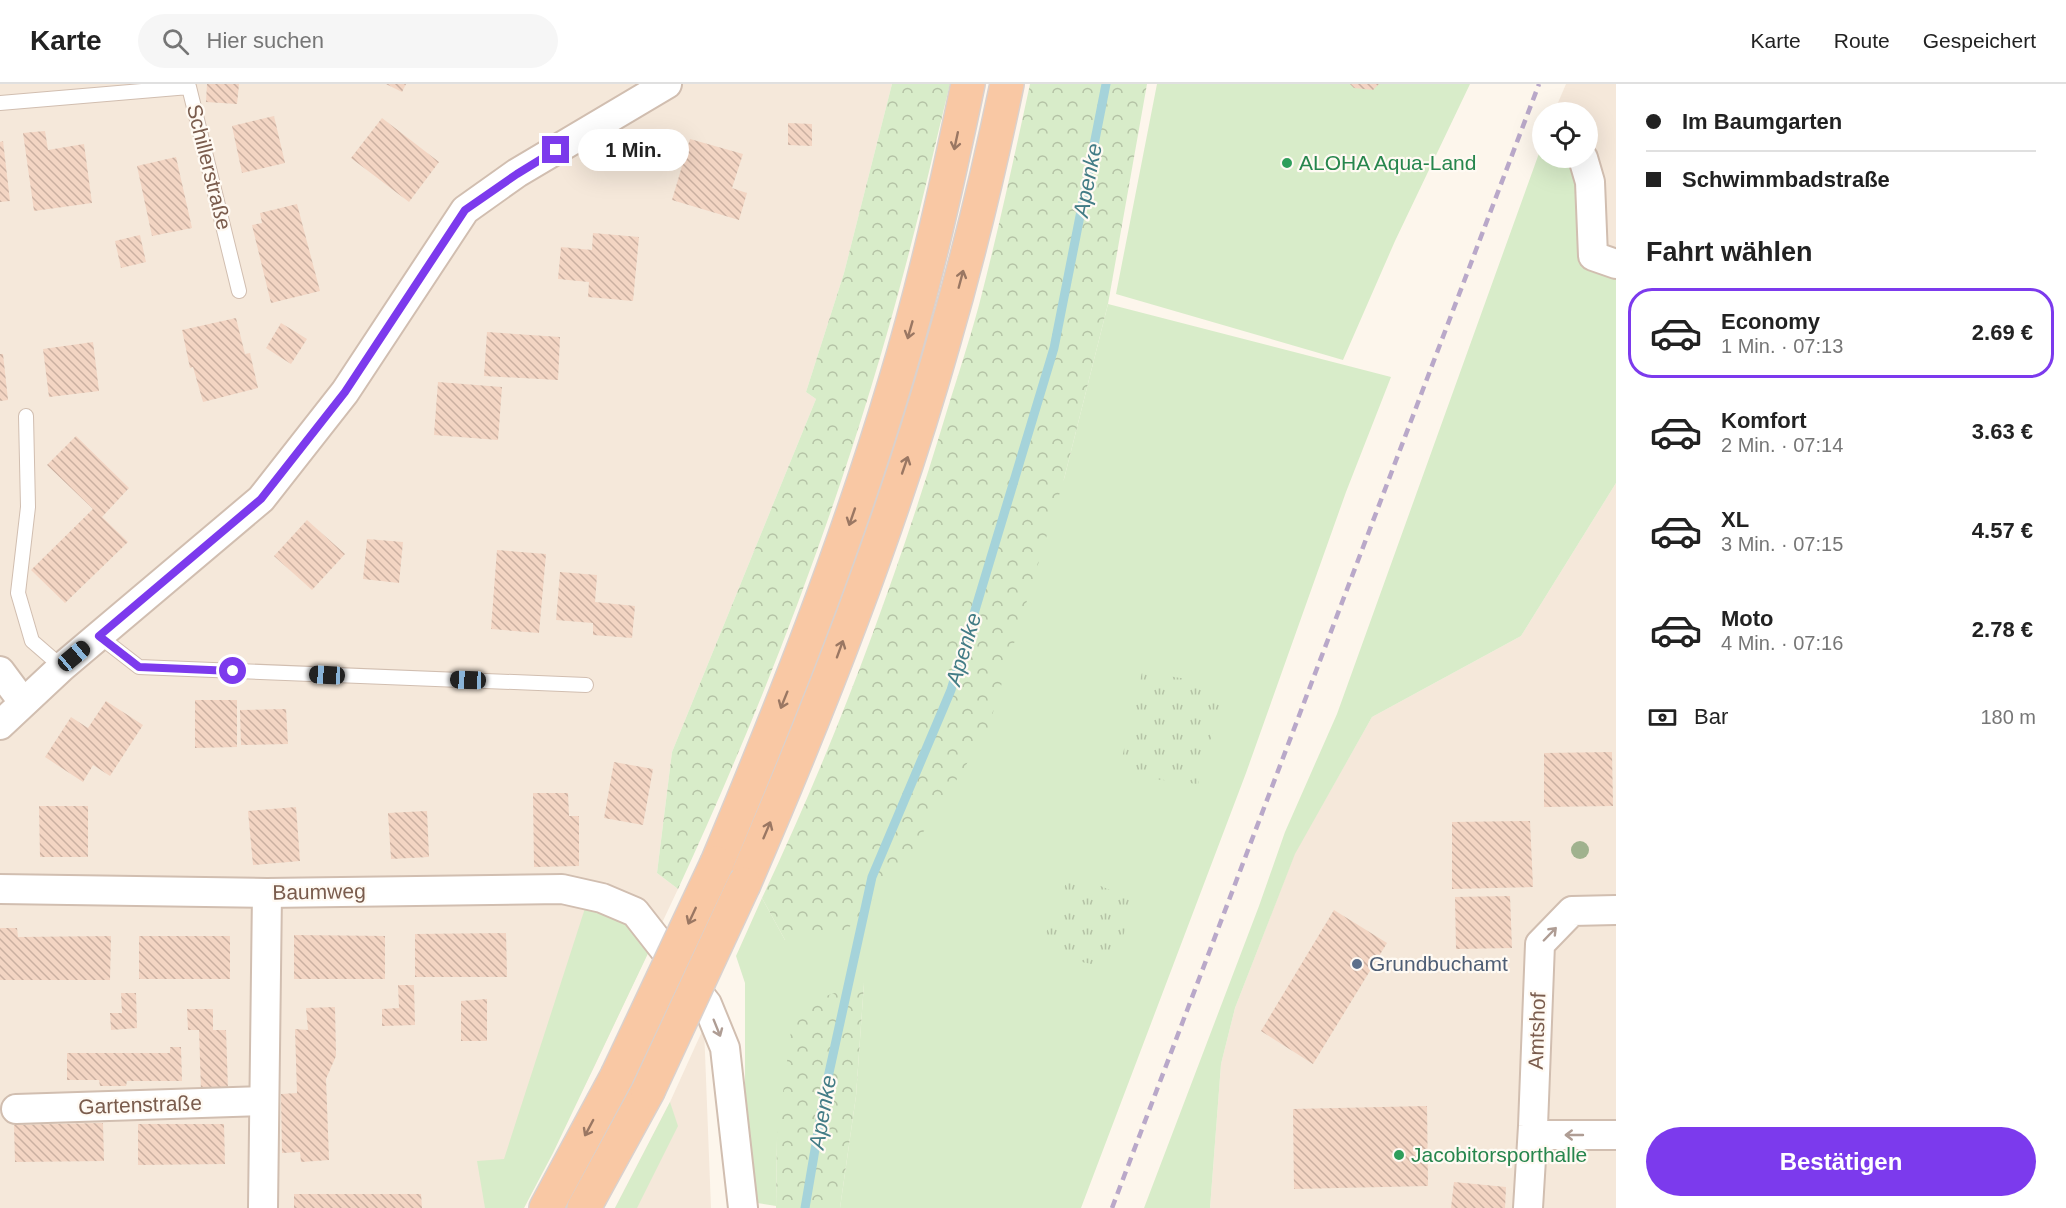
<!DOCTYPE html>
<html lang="de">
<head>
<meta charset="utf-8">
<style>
  body { margin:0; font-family:Helvetica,sans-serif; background:#f6f6f6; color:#222; height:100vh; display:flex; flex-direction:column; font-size:22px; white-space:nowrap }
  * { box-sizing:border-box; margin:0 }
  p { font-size:20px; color:#767676 }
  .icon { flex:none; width:33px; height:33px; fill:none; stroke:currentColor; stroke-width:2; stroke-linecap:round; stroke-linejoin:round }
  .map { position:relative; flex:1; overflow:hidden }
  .sheet { display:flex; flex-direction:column; background:#fff; width:450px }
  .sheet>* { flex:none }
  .hud { display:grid; align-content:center; height:132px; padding:0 30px; background:#fff }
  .buttons { position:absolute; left:1532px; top:18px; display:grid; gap:12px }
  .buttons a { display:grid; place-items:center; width:66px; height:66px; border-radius:50%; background:#fff; box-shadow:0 6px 24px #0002; font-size:30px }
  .end { position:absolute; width:27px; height:27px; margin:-14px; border:8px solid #7c3aed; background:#fff; box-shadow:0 0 0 3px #fff }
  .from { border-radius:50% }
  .bubble { position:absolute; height:42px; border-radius:21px; background:#fff; box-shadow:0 6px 24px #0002; font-size:20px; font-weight:700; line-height:42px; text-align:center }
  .car { position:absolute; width:18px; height:36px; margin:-18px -9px; border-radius:8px; box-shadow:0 0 4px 2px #0007; background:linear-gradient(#222 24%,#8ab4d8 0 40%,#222 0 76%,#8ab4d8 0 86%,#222 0) }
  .hud b { display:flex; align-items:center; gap:21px; height:57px; font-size:22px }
  .hud b+b { border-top:2px solid #e0e0e0 }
  .hud i { width:15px; height:15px; background:#222 }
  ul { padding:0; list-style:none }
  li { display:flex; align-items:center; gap:18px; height:90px; margin:0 12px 9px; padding:0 18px; border:3px solid transparent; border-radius:24px }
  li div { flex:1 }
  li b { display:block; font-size:22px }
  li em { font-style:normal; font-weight:700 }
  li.active { border-color:#7c3aed }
  li>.icon { width:54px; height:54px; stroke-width:1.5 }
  h2 { padding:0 30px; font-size:27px; line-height:72px }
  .pay { display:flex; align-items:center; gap:15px; height:66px; padding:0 30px; font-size:22px }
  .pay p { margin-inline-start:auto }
  .button { display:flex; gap:12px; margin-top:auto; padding:12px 30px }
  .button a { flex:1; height:69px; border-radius:36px; background:#7c3aed; color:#fff; font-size:24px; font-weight:700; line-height:69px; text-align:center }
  header { display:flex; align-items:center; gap:36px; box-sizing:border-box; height:84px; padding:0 30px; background:#fff; border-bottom:2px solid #e0e0e0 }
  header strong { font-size:28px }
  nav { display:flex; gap:33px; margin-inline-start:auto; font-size:21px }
  .search { width:420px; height:54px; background:#f6f6f6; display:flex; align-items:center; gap:15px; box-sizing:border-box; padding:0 21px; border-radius:33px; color:#767676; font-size:22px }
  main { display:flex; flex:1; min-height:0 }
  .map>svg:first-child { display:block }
  .residential { fill:#f5e8da }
  .green { fill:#d8ecc9 }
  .forest { fill:url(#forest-crowns) }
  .park { fill:url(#park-tufts) }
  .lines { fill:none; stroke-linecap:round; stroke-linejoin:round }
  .stream { stroke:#a5d3da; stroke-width:9 }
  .building { fill:url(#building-back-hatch) }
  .service-casing { stroke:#d1beb0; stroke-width:16 }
  .minor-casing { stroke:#d1beb0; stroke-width:32 }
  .trunk-casing { stroke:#dad1cd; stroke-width:36 }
  .service { stroke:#fff; stroke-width:14 }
  .minor { stroke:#fff; stroke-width:28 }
  .trunk { stroke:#f9c8a4; stroke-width:33 }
  .rail { stroke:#b9a8c9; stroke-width:4.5; stroke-dasharray:9 6; stroke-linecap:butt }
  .trunk-bridge-casing { stroke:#dad1cd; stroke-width:36; stroke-linecap:butt }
  .trunk-bridge { stroke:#f9c8a4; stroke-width:33 }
  .tree { fill:#a0b28e }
  .oneway { stroke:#9a7763 }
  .oneway2 { stroke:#af9d94 }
  .route { stroke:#7c3aed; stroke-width:8 }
  .leisure-dot { fill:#2e9e5b; stroke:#fffaf3; stroke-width:2 }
  .service-dot { fill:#5c6f8a; stroke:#fffaf3; stroke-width:2 }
  .labels { text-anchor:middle; stroke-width:4.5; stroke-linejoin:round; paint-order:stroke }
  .leisure-label { font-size:21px; fill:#27864d; stroke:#fffaf3; text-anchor:start }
  .street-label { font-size:21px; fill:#7a5c4d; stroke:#fffaf3 }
  .service-label { font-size:21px; fill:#4e5e75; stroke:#fffaf3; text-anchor:start }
  .water-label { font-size:22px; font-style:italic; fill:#437c86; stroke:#fffaf3 }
</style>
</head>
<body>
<header>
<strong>Karte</strong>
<div class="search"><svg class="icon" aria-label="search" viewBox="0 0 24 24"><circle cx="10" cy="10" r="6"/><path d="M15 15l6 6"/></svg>Hier suchen</div>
<nav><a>Karte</a><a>Route</a><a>Gespeichert</a></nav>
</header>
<main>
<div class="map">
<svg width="1616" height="1124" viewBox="0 0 1616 1124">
  <defs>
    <pattern id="forest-crowns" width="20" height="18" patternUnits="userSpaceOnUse" patternTransform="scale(1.5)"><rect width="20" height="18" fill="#d8ecc9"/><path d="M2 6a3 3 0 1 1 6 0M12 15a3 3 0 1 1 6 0" fill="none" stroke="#b4c2a5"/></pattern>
    <pattern id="park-tufts" width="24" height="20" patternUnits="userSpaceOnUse" patternTransform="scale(1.5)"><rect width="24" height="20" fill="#d8ecc9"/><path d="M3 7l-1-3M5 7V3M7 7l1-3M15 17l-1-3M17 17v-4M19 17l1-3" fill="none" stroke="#b4c2a5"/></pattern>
    <pattern id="building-back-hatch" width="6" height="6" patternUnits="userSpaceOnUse" patternTransform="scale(1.5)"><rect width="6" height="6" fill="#f3d5c3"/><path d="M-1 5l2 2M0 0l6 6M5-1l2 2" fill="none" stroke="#cab0a1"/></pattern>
  </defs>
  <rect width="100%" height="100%" fill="#fdf6ec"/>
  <!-- residential -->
  <g class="residential">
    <path d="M0,0H892L844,189L806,308L816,315L672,668L657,789L678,805L595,981L524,1124H0Z"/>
    <path d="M1566,0H1616V185L1585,172L1587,28H1554Z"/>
    <path d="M1616,399V1124H1210L1221,980L1235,924L1295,769L1372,633L1521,552Z"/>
    <path d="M704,943L711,1124H615L670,1018Z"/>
  </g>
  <!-- green -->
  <g class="green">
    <path d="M1157,0H1470L1395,157L1343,276L1116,210Z"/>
    <path d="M1542,61V74H1576L1584,117L1616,185V399L1521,552L1372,633L1295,770L1235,924L1221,980L1210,1124H1144L1259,822L1285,748L1337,630Z"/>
    <path d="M1108,220L1391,293L1346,408L1246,689L1081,1124H840L856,1012L864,899L777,1055L776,1122L757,1119L745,1090V899L736,872L762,814L785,856L1064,395Z"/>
    <path d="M587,818L603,822L653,859L553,1069L524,1124H485L477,1077L504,1075Z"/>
    <path d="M670,1018L678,1042L637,1124H615Z"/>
  </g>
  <!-- forest -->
  <g class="forest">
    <path d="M892,0H950C935,60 922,121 906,180C850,394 771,604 678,805L657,789L672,668L816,315L806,308L844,189Z"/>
    <path d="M1030,0H1147L1108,220L1064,395L987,648L901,783L846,847L785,856L762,814C834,662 893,504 942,343C954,303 968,262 979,221C998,148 1014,74 1030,0Z"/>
    <path d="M864,899L856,1012L840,1124H776L777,1055L792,939L823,913Z"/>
  </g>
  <!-- park -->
  <g class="park">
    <path d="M1142,588L1226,601L1198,700L1118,691Z"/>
    <path d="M1070,789L1136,817L1111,884L1038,869Z"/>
  </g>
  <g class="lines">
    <!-- stream -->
    <path class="stream" d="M805,1124L825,1007L872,793L951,606L1054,264L1106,0"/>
  </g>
  <!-- building -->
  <g class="building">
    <path d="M207,0H239L237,20L206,18Z"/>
    <path d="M386,0H406L402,8Z"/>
    <path d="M1350,0H1379L1373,6L1354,4Z"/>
    <path d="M274,32L285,79L242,89L232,42Z"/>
    <path d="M382,34L439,78L409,118L351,74Z"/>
    <path d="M788,39L812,40V62L788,61Z"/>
    <path d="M45,47L48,66L84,60L92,119L34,127L23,49Z"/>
    <path d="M690,55L743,70L732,104L747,109L739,136L672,116Z"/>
    <path d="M3,57L10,117L0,118V58Z"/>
    <path d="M176,73L192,144L152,152L137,82Z"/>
    <path d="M297,120L320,207L271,219L252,141L262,139L260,129Z"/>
    <path d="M593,149L639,153L633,217L588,213L589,198L558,195L561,163L592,166Z"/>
    <path d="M140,151L146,178L121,184L115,157Z"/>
    <path d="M236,234L245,270L250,269L258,304L203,318L193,283L190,284L182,246Z"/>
    <path d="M281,239L307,255L291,280L266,264Z"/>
    <path d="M487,248L560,253L558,296L484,292Z"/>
    <path d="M93,258L99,307L49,313L43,265Z"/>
    <path d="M0,270H3L8,316L0,317Z"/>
    <path d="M438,298L502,303L498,356L434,351Z"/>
    <path d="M76,352L129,404L102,433L128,458L65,519L31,486L93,425L47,381Z"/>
    <path d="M307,436L345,470L312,506L274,472Z"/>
    <path d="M367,455L403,458L399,499L363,495Z"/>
    <path d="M497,466L546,470L539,549L491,545Z"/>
    <path d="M560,488L597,491L595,518L635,522L632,554L593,551V539L556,536Z"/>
    <path d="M195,616H237V663L195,664Z"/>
    <path d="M106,617L143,641L110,692L93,681L83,698L45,673L71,633L88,644Z"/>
    <path d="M286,625L288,660L241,661L240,626Z"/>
    <path d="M1612,668L1613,722L1544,723V669Z"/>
    <path d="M614,678L653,685L643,741L604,734Z"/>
    <path d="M533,709H568L569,732H579V782L534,783Z"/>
    <path d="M39,722H88V773H40Z"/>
    <path d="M296,723L300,777L253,781L248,727Z"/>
    <path d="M427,727L429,773L391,775L388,729Z"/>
    <path d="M1530,737L1533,803L1452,805V738Z"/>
    <path d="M1510,812L1512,864L1456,865L1455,813Z"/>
    <path d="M1334,826L1387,859L1313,980L1261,947Z"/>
    <path d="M0,844H17L18,853L111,852L110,896H0Z"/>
    <path d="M506,849L507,893H415V850Z"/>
    <path d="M294,851L385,852V895H294Z"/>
    <rect x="139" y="852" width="91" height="43"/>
    <path d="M398,901H414L415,941L382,942V925L399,924Z"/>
    <path d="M121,909H136L137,944L111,946L110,929H122Z"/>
    <path d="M487,915V957H461V917Z"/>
    <path d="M335,923L336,972L326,995L329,1076L301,1078L300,1068L282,1069L281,1010L297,1009L295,945L308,946L306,924Z"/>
    <path d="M187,925H213V946H226L228,1006L201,1007L199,946H188Z"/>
    <path d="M170,963H181L182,997H127L126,1002H100L99,996H67V969H170Z"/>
    <path d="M1427,1022L1428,1102L1294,1105L1293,1025Z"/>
    <path d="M103,1039L104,1077L15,1078L14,1041Z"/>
    <path d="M138,1040H224L225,1080L138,1081Z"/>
    <path d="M1454,1098L1506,1103L1505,1124H1451Z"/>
    <path d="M294,1110H421L422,1124H294Z"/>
  </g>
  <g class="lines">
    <defs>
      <g id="service">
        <path d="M0,19L189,3L239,207"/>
        <path d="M26,332L28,423L18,509L32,557L62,583"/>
        <path d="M99,552L139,583L586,601"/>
      </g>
      <g id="minor">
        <path d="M1583,74L1590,98L1593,172L1616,180"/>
        <path d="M0,587L23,618"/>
        <path d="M0,641L62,583L261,415L345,308L465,126L517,89L667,0"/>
        <path d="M0,805L267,809L562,805L602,814L635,828L707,920L725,964L743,1124"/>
        <path d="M16,1025L263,1017"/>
        <path d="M1533,1051H1616"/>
        <path d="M263,1124L267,809"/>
        <path d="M1528,1124L1533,1042L1540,860L1572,827L1616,826"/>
      </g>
      <g id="trunk">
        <path d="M717,779C783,621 846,463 895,299C925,200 947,101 968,0"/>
        <path d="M744,800C820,624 891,444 943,260C968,174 989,87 1007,0"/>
        <path d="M546,1124L617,992"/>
        <path d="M584,1124L648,1007"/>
      </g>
    </defs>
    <!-- service casing -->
    <use href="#service" class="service-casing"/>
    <!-- minor casing -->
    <use href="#minor" class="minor-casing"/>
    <!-- trunk casing -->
    <use href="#trunk" class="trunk-casing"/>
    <!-- service -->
    <use href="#service" class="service"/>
    <!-- minor -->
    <use href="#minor" class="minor"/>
    <!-- trunk -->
    <use href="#trunk" class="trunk"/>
    <!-- rail -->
    <path class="rail" d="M1112,1124L1539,0"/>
    <defs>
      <g id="trunk-bridge">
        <path d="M617,992L717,779"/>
        <path d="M648,1007L744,800"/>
      </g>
    </defs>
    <!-- trunk-bridge casing -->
    <use href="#trunk-bridge" class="trunk-bridge-casing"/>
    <!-- trunk-bridge -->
    <use href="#trunk-bridge" class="trunk-bridge"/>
  </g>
  <!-- trees -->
  <circle class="tree" cx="1580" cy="766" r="9"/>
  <!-- one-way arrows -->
  <defs><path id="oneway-shaft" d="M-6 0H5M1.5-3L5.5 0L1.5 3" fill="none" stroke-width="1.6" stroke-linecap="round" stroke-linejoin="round" transform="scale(1.5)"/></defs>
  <g class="oneway">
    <use href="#oneway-shaft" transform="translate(956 57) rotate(102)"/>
    <use href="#oneway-shaft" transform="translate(961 195) rotate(-75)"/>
    <use href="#oneway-shaft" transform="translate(910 246) rotate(106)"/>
    <use href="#oneway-shaft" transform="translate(905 381) rotate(-71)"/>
    <use href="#oneway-shaft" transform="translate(852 433) rotate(109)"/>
    <use href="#oneway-shaft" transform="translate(840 565) rotate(-70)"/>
    <use href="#oneway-shaft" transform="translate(784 616) rotate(112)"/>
    <use href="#oneway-shaft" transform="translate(767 746) rotate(-67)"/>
    <use href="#oneway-shaft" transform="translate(692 832) rotate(115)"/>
    <use href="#oneway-shaft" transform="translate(589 1044) rotate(118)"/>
  </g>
  <g class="oneway2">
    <use href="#oneway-shaft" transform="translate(1550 850) rotate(-46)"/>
    <use href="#oneway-shaft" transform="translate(717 944) rotate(68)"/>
    <use href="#oneway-shaft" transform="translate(1574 1051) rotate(180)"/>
  </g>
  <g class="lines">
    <!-- route -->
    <path class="route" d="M233,587L139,583L99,552L261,415L345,308L465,126L517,90L556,66"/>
  </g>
  <!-- markers -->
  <g class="leisure-dot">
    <circle cx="1287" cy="79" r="6"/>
    <circle cx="1399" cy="1071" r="6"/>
  </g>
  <circle class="service-dot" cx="1357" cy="880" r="6"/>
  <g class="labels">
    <!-- leisure labels -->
    <g class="leisure-label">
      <text x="1299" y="86">ALOHA Aqua-Land</text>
      <text x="1411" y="1078">Jacobitorsporthalle</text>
    </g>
    <!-- street labels -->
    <g class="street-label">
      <text transform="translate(209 83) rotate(76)" y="7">Schillerstraße</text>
      <text transform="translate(319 808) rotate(-1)" y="7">Baumweg</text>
      <text transform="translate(1537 947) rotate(-88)" y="7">Amtshof</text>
      <text transform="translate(140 1021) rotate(-2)" y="7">Gartenstraße</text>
    </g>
    <!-- service labels -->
    <g class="service-label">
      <text x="1369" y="887">Grundbuchamt</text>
    </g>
    <!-- water labels -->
    <g class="water-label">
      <text transform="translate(1087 96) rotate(-79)" y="8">Apenke</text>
      <text transform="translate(963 565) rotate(-73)" y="8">Apenke</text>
      <text transform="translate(822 1028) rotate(-80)" y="8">Apenke</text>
    </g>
  </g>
</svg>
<div class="buttons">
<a><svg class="icon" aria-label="locate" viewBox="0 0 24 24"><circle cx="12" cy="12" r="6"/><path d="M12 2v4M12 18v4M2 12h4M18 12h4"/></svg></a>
</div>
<i class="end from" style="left:233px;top:587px"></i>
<i class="end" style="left:556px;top:66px"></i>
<div class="bubble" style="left:578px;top:45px;width:111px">1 Min.</div>
<i class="car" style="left:74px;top:572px;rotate:50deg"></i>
<i class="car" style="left:327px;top:591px;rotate:273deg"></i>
<i class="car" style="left:468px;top:596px;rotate:272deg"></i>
</div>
<section class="sheet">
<div class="hud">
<b><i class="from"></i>Im Baumgarten</b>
<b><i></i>Schwimmbadstraße</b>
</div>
<h2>Fahrt wählen</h2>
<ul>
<li class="active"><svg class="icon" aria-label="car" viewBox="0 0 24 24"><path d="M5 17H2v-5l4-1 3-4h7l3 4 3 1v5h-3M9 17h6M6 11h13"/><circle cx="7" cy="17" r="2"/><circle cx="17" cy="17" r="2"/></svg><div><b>Economy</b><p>1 Min. · 07:13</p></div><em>2.69 €</em></li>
<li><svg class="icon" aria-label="car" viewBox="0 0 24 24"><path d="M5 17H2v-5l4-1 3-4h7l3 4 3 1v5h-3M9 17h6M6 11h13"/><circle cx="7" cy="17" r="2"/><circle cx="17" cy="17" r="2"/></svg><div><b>Komfort</b><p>2 Min. · 07:14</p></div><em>3.63 €</em></li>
<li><svg class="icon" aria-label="car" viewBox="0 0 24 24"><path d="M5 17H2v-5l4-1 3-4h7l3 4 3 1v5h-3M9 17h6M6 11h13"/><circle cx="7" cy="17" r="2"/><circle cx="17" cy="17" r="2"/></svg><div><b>XL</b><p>3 Min. · 07:15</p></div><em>4.57 €</em></li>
<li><svg class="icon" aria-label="car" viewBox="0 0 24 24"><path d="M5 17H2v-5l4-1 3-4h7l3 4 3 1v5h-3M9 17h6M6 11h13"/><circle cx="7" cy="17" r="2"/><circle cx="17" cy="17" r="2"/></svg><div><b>Moto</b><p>4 Min. · 07:16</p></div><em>2.78 €</em></li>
</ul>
<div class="pay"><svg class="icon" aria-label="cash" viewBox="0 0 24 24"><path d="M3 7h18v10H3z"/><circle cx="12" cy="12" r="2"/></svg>Bar<p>180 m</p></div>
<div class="button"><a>Bestätigen</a></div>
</section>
</main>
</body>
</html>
